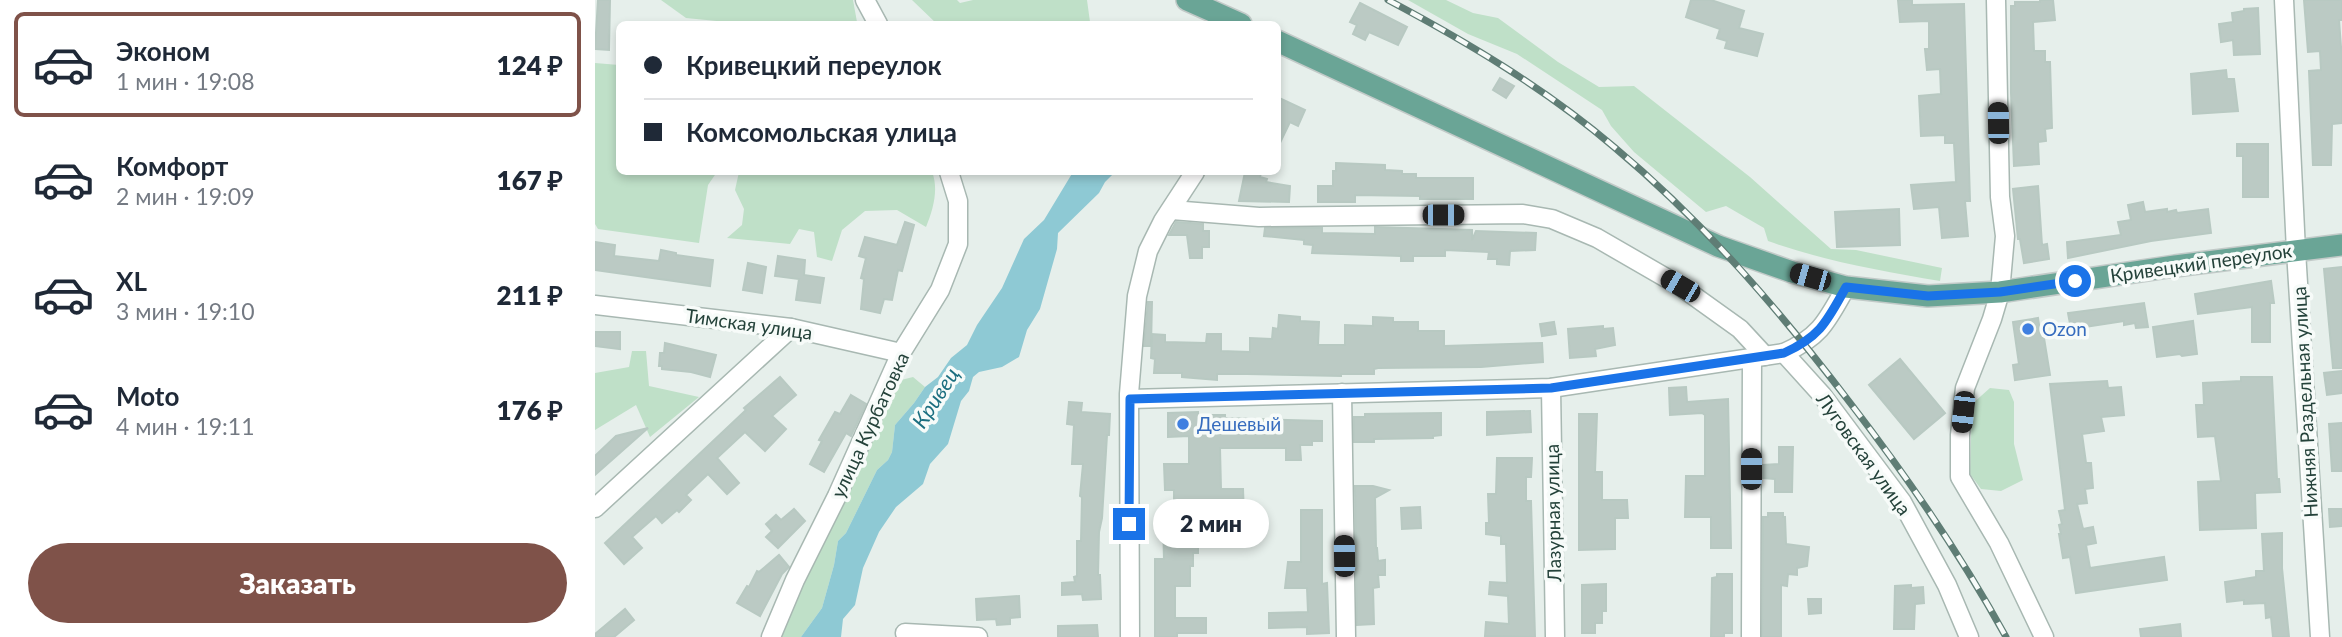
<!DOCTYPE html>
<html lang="ru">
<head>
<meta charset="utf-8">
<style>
  body { margin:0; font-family:Lato,sans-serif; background:#f2f2f3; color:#1f2937; height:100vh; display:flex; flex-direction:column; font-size:26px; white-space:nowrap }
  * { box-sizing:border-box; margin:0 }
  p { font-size:23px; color:#747a83 }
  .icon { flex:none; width:38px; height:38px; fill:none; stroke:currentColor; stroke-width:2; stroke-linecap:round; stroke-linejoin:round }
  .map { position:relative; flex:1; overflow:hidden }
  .drawer { display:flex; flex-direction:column; background:#fff; width:595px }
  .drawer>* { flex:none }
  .hud { position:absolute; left:21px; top:21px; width:665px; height:154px; border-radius:10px; box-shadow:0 4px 10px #0003; display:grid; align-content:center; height:154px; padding:0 28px; background:#fff }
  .end { position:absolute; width:32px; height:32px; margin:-16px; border:9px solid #1a73e8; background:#fff; box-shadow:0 0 0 4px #fff }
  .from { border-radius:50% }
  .bubble { position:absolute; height:49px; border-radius:24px; background:#fff; box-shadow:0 4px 10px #0003; font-size:23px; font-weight:800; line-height:49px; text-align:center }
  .car { position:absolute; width:21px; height:42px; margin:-21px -10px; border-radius:9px; box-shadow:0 0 5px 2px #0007; background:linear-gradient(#222 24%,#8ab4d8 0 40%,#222 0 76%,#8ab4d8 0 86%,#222 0) }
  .hud b { display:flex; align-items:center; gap:24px; height:66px; font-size:26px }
  .hud b+b { border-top:2px solid #e0e1e3 }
  .hud i { width:18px; height:18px; background:#1f2937 }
  ul { padding:12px 0 0; list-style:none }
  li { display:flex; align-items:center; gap:21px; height:105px; margin:0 14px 10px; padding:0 14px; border:4px solid transparent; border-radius:10px }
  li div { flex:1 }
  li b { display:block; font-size:26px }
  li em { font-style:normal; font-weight:800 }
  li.on { border-color:#7f5249 }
  li>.icon { width:63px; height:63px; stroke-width:1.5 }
  .action { display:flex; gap:14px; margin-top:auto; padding:14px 28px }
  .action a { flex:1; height:80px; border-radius:42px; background:#7f5249; color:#fff; font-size:28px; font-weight:800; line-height:80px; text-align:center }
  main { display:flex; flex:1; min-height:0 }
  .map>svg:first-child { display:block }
  .green { fill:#bfe0c8 }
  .water { fill:#8ec9d4 }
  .building { fill:#bbcac4; stroke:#b8c9c2; stroke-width:2 }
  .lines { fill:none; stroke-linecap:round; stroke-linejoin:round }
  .street-casing { stroke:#a8b8b2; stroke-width:21 }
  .primary-casing { stroke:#c2cac8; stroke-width:24 }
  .street { stroke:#fff; stroke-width:18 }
  .primary { stroke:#6aa596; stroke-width:21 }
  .rail-casing { stroke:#5f7d75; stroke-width:7 }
  .rail { stroke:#f7fbf9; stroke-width:4.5; stroke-dasharray:13; stroke-linecap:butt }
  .route { stroke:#1a73e8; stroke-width:9 }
  .shop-dot { fill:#3f7fe0; stroke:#f7fbf9; stroke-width:2.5 }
  .labels { text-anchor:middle; stroke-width:7; stroke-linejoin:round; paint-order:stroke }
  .street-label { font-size:19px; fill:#24423a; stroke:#f7fbf9 }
  .shop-label { font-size:19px; fill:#366cbe; stroke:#f7fbf9; text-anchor:start }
  .water-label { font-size:21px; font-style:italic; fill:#1c6f80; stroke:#f7fbf9 }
</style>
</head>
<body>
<main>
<section class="drawer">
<ul>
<li class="on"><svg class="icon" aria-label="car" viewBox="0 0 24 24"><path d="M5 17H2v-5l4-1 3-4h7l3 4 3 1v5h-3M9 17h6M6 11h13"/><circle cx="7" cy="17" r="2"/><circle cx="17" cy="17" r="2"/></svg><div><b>Эконом</b><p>1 мин · 19:08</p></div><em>124 ₽</em></li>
<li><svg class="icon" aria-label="car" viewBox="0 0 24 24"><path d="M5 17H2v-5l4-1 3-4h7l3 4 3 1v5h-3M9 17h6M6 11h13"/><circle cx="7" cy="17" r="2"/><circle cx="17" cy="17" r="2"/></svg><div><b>Комфорт</b><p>2 мин · 19:09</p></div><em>167 ₽</em></li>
<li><svg class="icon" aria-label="car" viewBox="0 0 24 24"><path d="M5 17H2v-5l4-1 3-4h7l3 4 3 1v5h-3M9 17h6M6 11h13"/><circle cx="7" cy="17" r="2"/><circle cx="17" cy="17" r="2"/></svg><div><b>XL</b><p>3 мин · 19:10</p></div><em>211 ₽</em></li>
<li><svg class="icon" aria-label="car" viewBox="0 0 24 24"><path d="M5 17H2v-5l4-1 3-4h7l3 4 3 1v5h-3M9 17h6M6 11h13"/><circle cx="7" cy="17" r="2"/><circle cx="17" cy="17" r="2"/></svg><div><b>Moto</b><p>4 мин · 19:11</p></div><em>176 ₽</em></li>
</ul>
<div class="action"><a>Заказать</a></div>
</section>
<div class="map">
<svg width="1747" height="637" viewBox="0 0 1747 637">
  <rect width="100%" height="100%" fill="#e6efeb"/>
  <!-- green -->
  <g class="green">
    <path d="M66,0H258L262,22L258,24H152L91,18Z"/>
    <path d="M317,0H362L365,3L378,0H492L495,22L494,24H342Z"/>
    <path d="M813,0H851L878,13L903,18L963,62L1004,87L1039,86L1155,177L1236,249L1261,250L1347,268L1345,281C1286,271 1229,261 1173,241L1169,228L1131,206L1111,212L1039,152L1016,126L1007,110L922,54L873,34Z"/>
    <path d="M0,63L24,65V172H122L113,185L104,243L3,229L0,224Z"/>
    <path d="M144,172H337C344,189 338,210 331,227L302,210L270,211L247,230L237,261L222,257L219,232L204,229L195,244L132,238L147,225L149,209L140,190Z"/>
    <path d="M37,351H51L54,386L104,397L55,437L41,405L0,430V373L34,367Z"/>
    <path d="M318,377L330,387L319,403L300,425L297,452L293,460L282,470L251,533L243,541L239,565L227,608L206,637H185L210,579L302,381Z"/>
    <path d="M1395,388L1414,390L1419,402V444L1428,480L1406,491L1386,489L1375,474L1377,404Z"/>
  </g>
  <!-- water -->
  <path class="water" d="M478,172H520L510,182L504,193L463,233L462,249L445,309L432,330L424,357L407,367L384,372L378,377L374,391L366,401L353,444L335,464L328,484L301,507L284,532L268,568L260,605L248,619L246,637H206L227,608L239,565L243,541L251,533L282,470L293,460L297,452L300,425L319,403L330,387L343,377L356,358L372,345L382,325L407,288L429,239L449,220Z"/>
  <!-- building -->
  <g class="building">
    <path d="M3,0H15L14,50L0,49Z"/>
    <path d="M1096,0H1116L1149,11L1144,28L1168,34L1162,56L1130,48L1132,41L1122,38L1125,29L1091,17Z"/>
    <path d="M1303,0H1317V5L1369,4L1375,201H1370L1373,236L1347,238L1344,207L1319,209L1316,185L1361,182L1359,143H1350V135L1326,136L1324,96L1346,94L1345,69L1332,70L1330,49H1334V21L1305,22Z"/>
    <path d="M1445,0H1458L1460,20L1438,22L1439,51H1450V62H1455L1457,128L1450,129L1451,141L1443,142L1444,164L1419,166L1416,93V6H1420V2H1445Z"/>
    <path d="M1709,0H1747V20H1744L1747,60V123L1737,124L1736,165H1718L1714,71L1726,70L1725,51L1713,52Z"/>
    <path d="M765,3L812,27L803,45L774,32L770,40L758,34L762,25L755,22Z"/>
    <path d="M1663,8L1665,54L1639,55L1638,40L1626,42L1624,24L1638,22L1637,13L1649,11V9Z"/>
    <path d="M1631,70L1632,79H1639L1643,111L1598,114L1596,74Z"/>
    <path d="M905,78L919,86L911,98L898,90Z"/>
    <path d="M682,97L710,110L703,126L695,122L682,149Z"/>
    <path d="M1642,144H1673V197H1648V156H1642Z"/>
    <path d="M741,163L790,165V170L807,171V174H821V178H878V199H825V196L760,195V202H723V186H738V171H741Z"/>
    <path d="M650,172L666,173L665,177L672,179L671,182L695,186L694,202L644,201Z"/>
    <path d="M1443,186L1447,245L1452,244L1454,259L1429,263L1425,239H1423L1418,189Z"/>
    <path d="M1548,202L1550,212L1572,209V212L1581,210L1582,213L1613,209L1616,233L1556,241L1473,258L1472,242L1526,235L1523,222L1536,220L1533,205Z"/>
    <path d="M1304,209L1305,245L1242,247L1240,212Z"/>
    <path d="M310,222L319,225L307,271L303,270L297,300L289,299L285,313L266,309L269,279L266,278L271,258L264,256L270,237L302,245Z"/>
    <path d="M581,222L608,224V231H614V247H607V258H595L592,235H574Z"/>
    <path d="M780,227L877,230V240L881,231L941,233L940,250L915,251L914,265L902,264V259H893L894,252L850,250V256H818V261H806V256L717,253L718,245L709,244V240L669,236L670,228H727V233L780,234Z"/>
    <path d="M0,242L20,245L19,256L64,261L66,250L81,253V255L118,260L115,286L0,270Z"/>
    <path d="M183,256L210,260L209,275L229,278L225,303L201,300L204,279L180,276Z"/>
    <path d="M153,263L171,267L167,293L148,290Z"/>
    <path d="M1747,267V368H1738L1729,269Z"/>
    <path d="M1676,281L1679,303H1675V342H1657V307L1603,314L1600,294Z"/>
    <path d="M553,302H557L556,346H549Z"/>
    <path d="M1549,303L1553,327L1541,328L1540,323L1529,325V321L1476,329L1473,313Z"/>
    <path d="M684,315L705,317V321L724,322L723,345H750V325L778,326V317L798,318V322H823V331H849V346L947,343L948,362L886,367L783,368L779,369V374H746V376L652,374H622V380L587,377V373H559L560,359L556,358L557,334L570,335V342L611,343L612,334H626V351L655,352V338L677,339L678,328L683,329Z"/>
    <path d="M1443,318L1446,338H1449L1455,375L1420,380L1418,365L1424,364L1418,322Z"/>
    <path d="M1598,321L1602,354L1587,356L1585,354L1562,357L1558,327Z"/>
    <path d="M959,322L961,334L947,336L945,324Z"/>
    <path d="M1008,326V329L1018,328L1020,345L1000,349L1001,356L975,358L973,329Z"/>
    <path d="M0,332H25V349L0,346Z"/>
    <path d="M70,343L121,355L115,377L96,372L67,369V366H64L65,353H69Z"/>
    <path d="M1305,359L1350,413L1319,439L1274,385Z"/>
    <path d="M1747,371V393L1732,395L1729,373Z"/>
    <path d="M185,377L201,395L177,416L191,429L170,451L150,432L122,458L144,483L132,494L113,474L91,495L96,500L84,512L82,510L67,523L61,516L37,537L47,548L29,564L10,543L151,410L149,408Z"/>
    <path d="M1646,377H1677L1682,479H1684L1685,492L1660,493L1661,528L1605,530L1603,482L1626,481L1620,436L1603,437L1601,405H1609L1608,383L1646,381Z"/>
    <path d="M1512,381L1513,388L1526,387L1529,415L1506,417L1509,431L1487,434L1491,463H1496L1498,488L1490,489L1492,503L1482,504L1488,529L1498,527L1501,543L1491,545L1495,568L1569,557L1572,580L1481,593L1475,557L1468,558L1464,534H1466L1464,525L1467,524L1464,511L1470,510L1455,384Z"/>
    <path d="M1091,387L1092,402L1133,399L1136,548H1116V517H1090L1091,476H1110V415L1107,413L1075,415L1074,388Z"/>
    <path d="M256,395L271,404L256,436L251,433L229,472L215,464L227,441L224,440L240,412L245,414Z"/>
    <path d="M474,402L487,403L486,412L515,414L514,435H512L507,518L504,532L503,575H505L506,599L488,600L487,594L467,595V583L480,582L479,577L482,576V541H486L487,497L485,496L488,464H477L479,425L472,424Z"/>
    <path d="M935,411L936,432L892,435V412Z"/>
    <path d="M603,412V415H630V418L727,421V441H717V445H705L706,460H691V448H625L626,489H648L649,514H611V530H603V553H598V566H595V586H580V618H611V633H582V637H560V559H569L568,521H579V490H570L569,464H594V436L573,437V413Z"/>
    <path d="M846,413V435L838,436V438L779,439V442H759V417H770V414Z"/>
    <path d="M984,414H1002L1000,472H1007V500H1032L1033,518H1020V549L984,550Z"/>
    <path d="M1747,423V471H1737L1734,424Z"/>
    <path d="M53,428L0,475V456L21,436Z"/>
    <path d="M1184,447H1198L1197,492H1180V479L1168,478V465L1184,464Z"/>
    <path d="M902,458H937L936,477H931V501H936L940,637L890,636L891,622L914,624L913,596L894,594L895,582L912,583L911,544H906V536L891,534V523H894L893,494H901Z"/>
    <path d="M760,486H778L794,490L780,498L781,548H782L783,561L790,560V575H783L784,587L778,588L779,624L762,625Z"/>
    <path d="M825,507L826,528L807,529L806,508Z"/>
    <path d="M199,509L210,521L183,548L171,537L177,531L171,524L181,515L186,520Z"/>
    <path d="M1734,509H1747V526L1735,527Z"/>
    <path d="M706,510H727V584L732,583L734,633L712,634V627L674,628V613L713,612L712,588H690L693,562H706Z"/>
    <path d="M1173,513H1188V517H1190L1191,544L1214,547L1212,566L1202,568V575L1193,574L1192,586L1186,585V637H1167L1168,517H1173Z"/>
    <path d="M1687,533V568L1694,637H1678L1676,617L1671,618L1670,603L1649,604V600L1632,602L1630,582L1661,577V571H1669L1667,534Z"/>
    <path d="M184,555L194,567L187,574L165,616L142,603L152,586L154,587L162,571L164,572Z"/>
    <path d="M1122,574H1137V633H1129V637H1116L1117,578L1122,577Z"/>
    <path d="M1011,584V611H1007V623H1000V633H987V585Z"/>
    <path d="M1316,585V588L1328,587L1329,603L1320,604L1319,629H1299L1300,586Z"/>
    <path d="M424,596L425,617L415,618V624L402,625L401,619L382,620L381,599Z"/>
    <path d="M1213,599H1226V613L1214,614Z"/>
    <path d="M30,609L39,620L19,637H0V634Z"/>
    <path d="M1585,624L1586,637H1546L1545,629Z"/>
    <path d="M502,625L503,637H463V626Z"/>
  </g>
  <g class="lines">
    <defs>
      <g id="street">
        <path d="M270,0L283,24"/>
        <path d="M1401,0L1405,197L1410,236L1405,292L1397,319L1370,388L1365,435V477L1404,543L1449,637"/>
        <path d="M1689,0L1701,251L1725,637"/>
        <path d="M577,210L664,217L928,214L957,219L1002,238L1085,286L1145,329L1170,356"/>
        <path d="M0,305L196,328L306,353"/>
        <path d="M1189,353L1227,395L1307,502L1352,585L1374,637"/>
        <path d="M956,388L960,637"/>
        <path d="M747,393L751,637"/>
        <path d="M535,399L956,388L1189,353C1226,336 1232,321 1251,287"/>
        <path d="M0,508L196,328"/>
        <path d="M310,633L383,637"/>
        <path d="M176,637L200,580L242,496L306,353L345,290L363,244V201L354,172"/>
        <path d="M535,637L534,394L542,296L553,251L568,221L600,172"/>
        <path d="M1156,637L1157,358"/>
      </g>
      <g id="primary">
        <path d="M592,0L646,24"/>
        <path d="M682,41L1123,246L1197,272L1251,287L1333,296L1405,292L1580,266L1747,245"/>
      </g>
    </defs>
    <!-- street casing -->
    <use href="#street" class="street-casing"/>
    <!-- primary casing -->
    <use href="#primary" class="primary-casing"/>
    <!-- street -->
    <use href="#street" class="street"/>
    <!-- primary -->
    <use href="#primary" class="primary"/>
    <defs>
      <path id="rail" d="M793,0C872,42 951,89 1019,147C1109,222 1185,311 1256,404C1313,478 1366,555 1411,637"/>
    </defs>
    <!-- rail casing -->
    <use href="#rail" class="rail-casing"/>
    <!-- rail -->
    <use href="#rail" class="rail"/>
  </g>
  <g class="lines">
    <!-- route -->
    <path class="route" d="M534,524L535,399L956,388L1189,353C1226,336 1232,321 1251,287L1333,296L1405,292L1480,281"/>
  </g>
  <!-- markers -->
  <g class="shop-dot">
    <circle cx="1433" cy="329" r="7"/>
    <circle cx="588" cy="424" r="7"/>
  </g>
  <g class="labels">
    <!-- street labels -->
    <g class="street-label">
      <text transform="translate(1606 263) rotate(-8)" y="7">Кривецкий переулок</text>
      <text transform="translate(154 324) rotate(8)" y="7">Тимская улица</text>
      <text transform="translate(1710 402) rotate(-93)" y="7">Нижняя Раздельная улица</text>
      <text transform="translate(275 425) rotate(-65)" y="7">улица Курбатовка</text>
      <text transform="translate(1269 454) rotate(54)" y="7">Луговская улица</text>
      <text transform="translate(958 513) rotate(-91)" y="7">Лазурная улица</text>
    </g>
    <!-- shop labels -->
    <g class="shop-label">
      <text x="1447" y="336">Ozon</text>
      <text x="602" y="431">Дешевый</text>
    </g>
    <!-- water labels -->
    <g class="water-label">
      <text transform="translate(341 398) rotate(-57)" y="7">Кривец</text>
    </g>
  </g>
</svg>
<i class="end from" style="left:1480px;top:281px"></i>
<i class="end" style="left:534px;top:524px"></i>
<div class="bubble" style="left:558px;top:499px;width:116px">2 мин</div>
<i class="car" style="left:1403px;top:123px;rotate:359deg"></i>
<i class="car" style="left:848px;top:215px;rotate:90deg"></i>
<i class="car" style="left:1215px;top:277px;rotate:286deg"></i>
<i class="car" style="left:1085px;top:286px;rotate:300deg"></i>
<i class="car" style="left:1368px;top:412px;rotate:186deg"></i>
<i class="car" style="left:1156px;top:469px;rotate:0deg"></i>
<i class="car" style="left:749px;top:556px;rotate:359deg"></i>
<div class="hud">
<b><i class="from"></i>Кривецкий переулок</b>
<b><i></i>Комсомольская улица</b>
</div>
</div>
</main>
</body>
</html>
